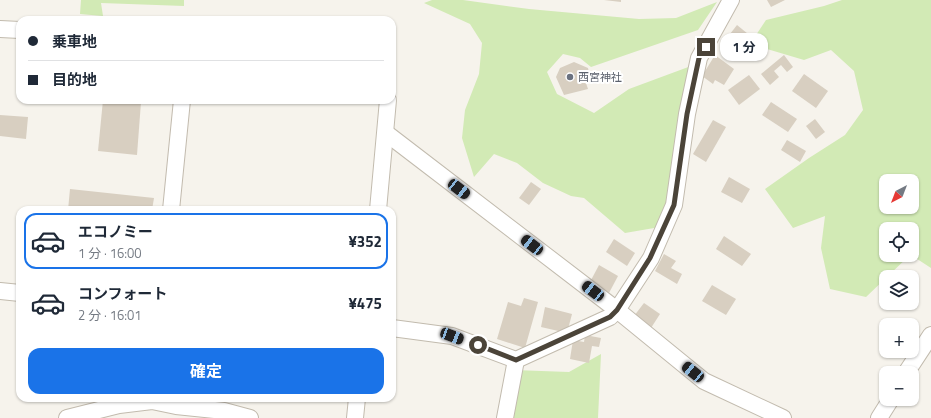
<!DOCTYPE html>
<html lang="ja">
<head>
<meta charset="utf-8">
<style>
  body { margin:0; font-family:"Titillium Web","Noto Sans JP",sans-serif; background:#f6f6f7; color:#1f2937; height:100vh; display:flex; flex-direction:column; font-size:15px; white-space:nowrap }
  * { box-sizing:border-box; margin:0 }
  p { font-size:13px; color:#747a83 }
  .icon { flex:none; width:22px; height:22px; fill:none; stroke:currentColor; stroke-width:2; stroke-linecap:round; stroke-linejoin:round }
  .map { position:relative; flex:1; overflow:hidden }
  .panel { position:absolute; left:16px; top:206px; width:380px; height:196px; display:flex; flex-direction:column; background:#fff; border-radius:12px; box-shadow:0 1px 3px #0004 }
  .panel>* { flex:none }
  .guide { position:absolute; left:16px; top:16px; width:380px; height:88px; border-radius:12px; box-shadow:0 1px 3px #0004; display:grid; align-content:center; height:88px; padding:0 12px; background:#fff }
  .needle { width:26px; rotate:222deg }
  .fabs { position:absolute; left:879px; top:174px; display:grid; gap:8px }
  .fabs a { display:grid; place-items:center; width:40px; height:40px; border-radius:8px; background:#fff; box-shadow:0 1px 3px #0004; font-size:20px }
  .end { position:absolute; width:18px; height:18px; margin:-9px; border:5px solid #4b4439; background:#fff; box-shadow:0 0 0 2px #fff }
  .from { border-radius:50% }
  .bubble { position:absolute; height:28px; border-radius:12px; background:#fff; box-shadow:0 1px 3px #0004; font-size:13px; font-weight:700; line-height:28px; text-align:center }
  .car { position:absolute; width:12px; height:24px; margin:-12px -6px; border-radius:5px; box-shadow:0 0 3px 1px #0007; background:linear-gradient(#222 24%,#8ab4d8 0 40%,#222 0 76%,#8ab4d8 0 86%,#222 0) }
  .guide b { display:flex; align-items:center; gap:14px; height:38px; font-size:15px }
  .guide b+b { border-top:1px solid #e0e1e3 }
  .guide i { width:10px; height:10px; background:#1f2937 }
  ul { padding:7px 0 0; list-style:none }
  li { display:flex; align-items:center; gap:12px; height:56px; margin:0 8px 6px; padding:0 4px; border:2px solid transparent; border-radius:12px }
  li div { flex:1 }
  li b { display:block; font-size:15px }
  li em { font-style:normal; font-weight:700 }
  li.on { border-color:#1a73e8 }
  li>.icon { width:36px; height:36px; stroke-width:1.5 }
  .action { display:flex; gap:8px; margin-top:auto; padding:8px 12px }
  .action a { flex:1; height:46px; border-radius:12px; background:#1a73e8; color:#fff; font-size:16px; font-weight:700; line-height:46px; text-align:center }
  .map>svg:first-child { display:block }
  .green { fill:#d2eab5; fill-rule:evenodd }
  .building { fill:#d8cfc1 }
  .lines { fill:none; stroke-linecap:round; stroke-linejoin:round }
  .street-casing { stroke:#c2bbae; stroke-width:18 }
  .street { stroke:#fff; stroke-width:16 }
  .route { stroke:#4b4439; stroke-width:5 }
  .worship-dot { fill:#6b7280; stroke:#fff; stroke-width:1.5 }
  .labels { text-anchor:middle; stroke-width:4; stroke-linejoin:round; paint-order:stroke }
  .worship-label { font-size:11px; fill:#5b616d; stroke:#fff; text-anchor:start }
</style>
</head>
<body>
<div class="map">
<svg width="931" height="418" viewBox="0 0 931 418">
  <rect width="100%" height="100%" fill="#f6f3ec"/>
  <!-- green -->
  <g class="green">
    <path d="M81,0H184V6L101,3L103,16L80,14Z"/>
    <path d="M432,0H463L529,9L639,19L676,18L717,2L698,30L591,67L580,58L563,54L547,72L557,94L594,113L629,89L691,66L677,181L660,227L625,233L584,198L571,196L543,183L517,163L494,154L474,177L462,138L465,110L479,74L482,43L470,24L424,3Z"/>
    <path d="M842,0H931V268L911,255L912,229H886V255H910L866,297L830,289L821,248L825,216L793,228L765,189L809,158L845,135L863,110L854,71L831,50L804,60L750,44L766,20L824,6ZM886,181H912V207H886Z"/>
    <path d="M601,354L598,418H502L514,370L569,372Z"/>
  </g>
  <!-- building -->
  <g class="building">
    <path d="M604,0H621V2Z"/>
    <path d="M767,0H785L771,7Z"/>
    <path d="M737,25L753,38L740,56L723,43Z"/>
    <path d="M715,55L734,69L724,85L715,80L713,84L702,76Z"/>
    <path d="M784,55L793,67L787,72L781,65L774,71L779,77L770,85L761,74Z"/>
    <path d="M574,62L588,68L591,81L586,83L588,89L564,95L556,77L560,68Z"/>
    <path d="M804,74L828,91L816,108L792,91Z"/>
    <path d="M749,75L760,89L739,105L728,90Z"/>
    <path d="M103,100L141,102L137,155L98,151Z"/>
    <path d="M771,102L797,119L788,132L762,115Z"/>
    <path d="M0,115L28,117L26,139L0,136Z"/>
    <path d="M815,119L825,132L816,139L806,126Z"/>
    <path d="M713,120L726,127L706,162L693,154Z"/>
    <path d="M787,140L806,151L800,162L781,150Z"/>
    <path d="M729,177L750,189L742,203L721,192Z"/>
    <path d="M531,182L541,189L529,205L519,198Z"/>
    <path d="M70,189L154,198L152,210H68Z"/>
    <path d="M724,236L751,254L742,266L716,249Z"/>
    <path d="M614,239L635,253L627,266L606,252Z"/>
    <path d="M664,254L676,261L671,268L682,274L677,284L655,271Z"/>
    <path d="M599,265L618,276L609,293L590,282Z"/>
    <path d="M712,285L736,299L726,315L702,301Z"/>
    <path d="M524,298L538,302L525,348L497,339L508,302L521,306Z"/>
    <path d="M644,303L660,314L651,328L634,316Z"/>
    <path d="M545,307L572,314L567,333L541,327Z"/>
    <path d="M585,335L601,338L599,347L592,346L589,363L570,359L573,340L584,342Z"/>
  </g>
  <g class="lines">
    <defs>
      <g id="street">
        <path d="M0,29L20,30"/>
        <path d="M386,133L617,310L704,381L783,418"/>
        <path d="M171,210L182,100"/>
        <path d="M378,210L388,100"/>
        <path d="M0,291L20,293"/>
        <path d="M392,328L452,336L516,360L610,317L617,310L651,258L674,205L687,114L699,58L731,0"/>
        <path d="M906,373L931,335"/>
        <path d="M67,418L119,405L152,401L176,406L224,411L250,418"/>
        <path d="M355,418L357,398"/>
        <path d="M505,418L516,360"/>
        <path d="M879,418L891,399"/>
      </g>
    </defs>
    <!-- street casing -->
    <use href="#street" class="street-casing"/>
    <!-- street -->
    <use href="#street" class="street"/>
  </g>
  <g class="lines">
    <!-- route -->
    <path class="route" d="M478,345L516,360L610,317L617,310L650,258L674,205L687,114L699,58L706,47"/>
  </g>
  <!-- markers -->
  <circle class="worship-dot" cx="570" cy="77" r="4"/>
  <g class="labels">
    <!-- worship labels -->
    <g class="worship-label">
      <text x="578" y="81">西宮神社</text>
    </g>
  </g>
</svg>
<div class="fabs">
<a><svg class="needle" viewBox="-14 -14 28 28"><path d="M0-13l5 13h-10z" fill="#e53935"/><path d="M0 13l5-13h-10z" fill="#747a83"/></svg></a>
<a><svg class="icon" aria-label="locate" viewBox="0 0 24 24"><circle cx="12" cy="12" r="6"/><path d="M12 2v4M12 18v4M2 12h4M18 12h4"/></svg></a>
<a><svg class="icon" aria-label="layers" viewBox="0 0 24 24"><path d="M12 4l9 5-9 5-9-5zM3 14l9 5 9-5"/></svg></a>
<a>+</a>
<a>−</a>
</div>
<i class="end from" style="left:478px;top:345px"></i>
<i class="end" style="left:706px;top:47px"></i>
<div class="bubble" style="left:720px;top:33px;width:48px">1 分</div>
<i class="car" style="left:459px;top:189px;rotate:128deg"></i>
<i class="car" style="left:532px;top:245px;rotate:308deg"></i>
<i class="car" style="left:593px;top:291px;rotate:308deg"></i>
<i class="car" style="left:452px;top:336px;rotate:111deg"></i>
<i class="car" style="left:693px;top:372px;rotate:309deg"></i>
<div class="guide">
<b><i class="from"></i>乗車地</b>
<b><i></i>目的地</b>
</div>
<section class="panel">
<ul>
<li class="on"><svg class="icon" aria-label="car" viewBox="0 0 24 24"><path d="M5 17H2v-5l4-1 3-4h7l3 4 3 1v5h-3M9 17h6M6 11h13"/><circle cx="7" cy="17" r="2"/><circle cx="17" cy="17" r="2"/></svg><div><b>エコノミー</b><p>1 分 · 16:00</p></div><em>¥352</em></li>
<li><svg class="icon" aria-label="car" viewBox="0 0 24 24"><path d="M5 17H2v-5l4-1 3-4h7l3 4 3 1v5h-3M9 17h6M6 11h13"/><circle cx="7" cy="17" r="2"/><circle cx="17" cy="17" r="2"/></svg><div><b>コンフォート</b><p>2 分 · 16:01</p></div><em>¥475</em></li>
</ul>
<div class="action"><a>確定</a></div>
</section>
</div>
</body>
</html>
